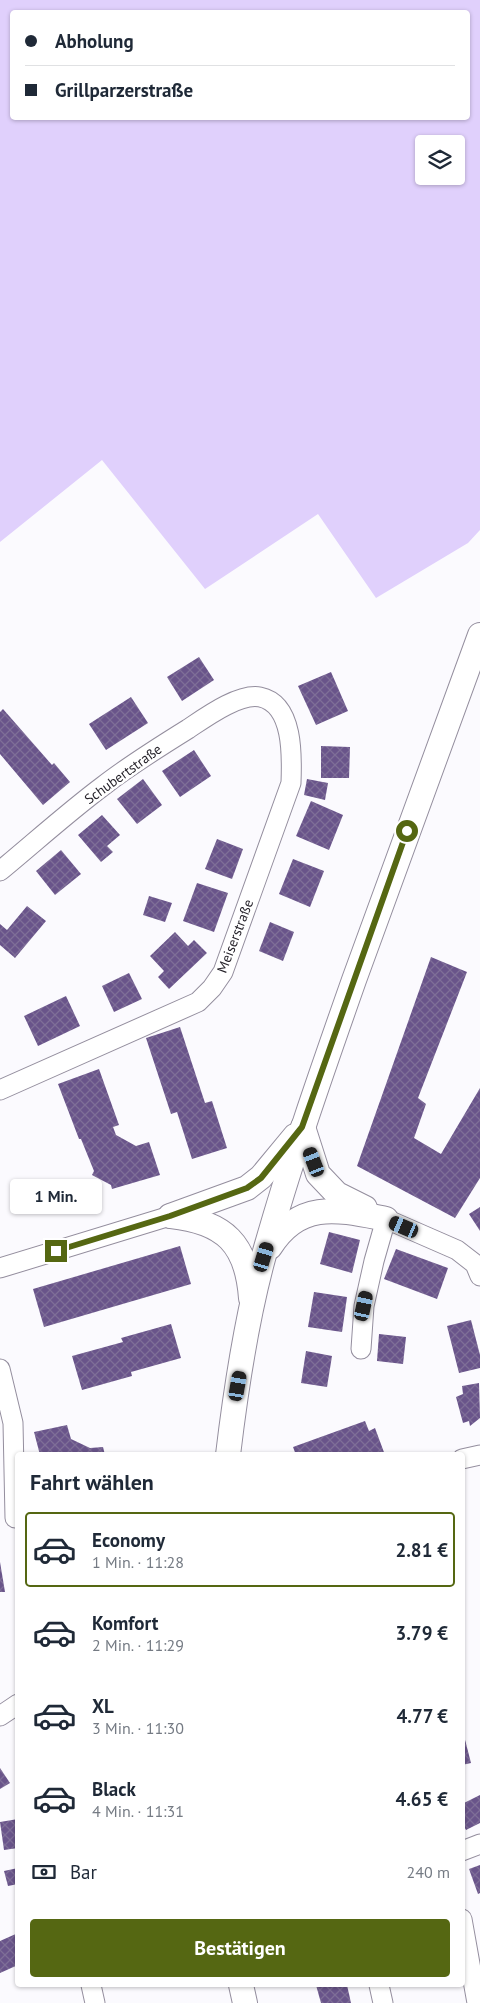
<!DOCTYPE html>
<html lang="de">
<head>
<meta charset="utf-8">
<style>
  body { margin:0; font-family:"PT Sans",sans-serif; background:#f2f2f3; color:#1f2937; height:100vh; display:flex; flex-direction:column; font-size:19px; white-space:nowrap }
  * { box-sizing:border-box; margin:0 }
  p { font-size:16px; color:#747a83 }
  .icon { flex:none; width:28px; height:28px; fill:none; stroke:currentColor; stroke-width:2; stroke-linecap:round; stroke-linejoin:round }
  .map { position:relative; flex:1; overflow:hidden }
  .side { position:absolute; left:15px; top:1452px; width:450px; height:535px; display:flex; flex-direction:column; background:#fff; border-radius:5px; box-shadow:0 1px 4px #0004 }
  .side>* { flex:none }
  .guide { position:absolute; left:10px; top:10px; width:460px; height:110px; border-radius:5px; box-shadow:0 1px 4px #0004; display:grid; align-content:center; height:110px; padding:0 15px; background:#fff }
  .controls { position:absolute; left:415px; top:135px; display:grid; gap:10px }
  .controls a { display:grid; place-items:center; width:50px; height:50px; border-radius:5px; background:#fff; box-shadow:0 1px 4px #0004; font-size:25px }
  .end { position:absolute; width:22px; height:22px; margin:-11px; border:6px solid #556712; background:#fff; box-shadow:0 0 0 2px #fff }
  .from { border-radius:50% }
  .bubble { position:absolute; height:35px; border-radius:5px; background:#fff; box-shadow:0 1px 4px #0004; font-size:16px; font-weight:800; line-height:35px; text-align:center }
  .car { position:absolute; width:15px; height:30px; margin:-15px -8px; border-radius:6px; box-shadow:0 0 4px 1px #0007; background:linear-gradient(#222 24%,#8ab4d8 0 40%,#222 0 76%,#8ab4d8 0 86%,#222 0) }
  .guide b { display:flex; align-items:center; gap:18px; height:48px; font-size:19px }
  .guide b+b { border-top:1px solid #e0e1e3 }
  .guide i { width:12px; height:12px; background:#1f2937 }
  ul { padding:0; list-style:none }
  li { display:flex; align-items:center; gap:15px; height:75px; margin:0 10px 8px; padding:0 5px; border:2px solid transparent; border-radius:5px }
  li div { flex:1 }
  li b { display:block; font-size:19px }
  li em { font-style:normal; font-weight:800 }
  li.selected { border-color:#556712 }
  li>.icon { width:45px; height:45px; stroke-width:1.5 }
  h2 { padding:0 15px; font-size:22px; line-height:60px }
  .pay { display:flex; align-items:center; gap:12px; height:55px; padding:0 15px; font-size:19px }
  .pay p { margin-inline-start:auto }
  .button { display:flex; gap:10px; margin-top:auto; padding:10px 15px }
  .button a { flex:1; height:58px; border-radius:5px; background:#556712; color:#fff; font-size:20px; font-weight:800; line-height:58px; text-align:center }
  .map>svg:first-child { display:block }
  .green { fill:#e0d0fc; fill-rule:evenodd }
  .building { fill:url(#building-cross-hatch) }
  .lines { fill:none; stroke-linecap:round; stroke-linejoin:round }
  .minor-casing { stroke:#948e9e; stroke-width:21 }
  .major-casing { stroke:#948e9e; stroke-width:26 }
  .minor { stroke:#fff; stroke-width:19 }
  .major { stroke:#fff; stroke-width:24 }
  .route { stroke:#556712; stroke-width:6 }
  .labels { text-anchor:middle; stroke-width:5; stroke-linejoin:round; paint-order:stroke }
  .street-label { font-size:14px; fill:#27242b; stroke:#fff }
</style>
</head>
<body>
<div class="map">
<svg width="480" height="2003" viewBox="0 0 480 2003">
  <defs>
    <pattern id="building-cross-hatch" width="8" height="8" patternUnits="userSpaceOnUse" patternTransform="scale(1.25)"><rect width="8" height="8" fill="#69548a"/><path d="M0 0l8 8M0 8l8-8" fill="none" stroke="#7e6e97"/></pattern>
  </defs>
  <rect width="100%" height="100%" fill="#fbfafe"/>
  <!-- green -->
  <path class="green" d="M0,0H480V530L468,543L376,598L318,514L205,589L102,460L0,542ZM12,12H468V118H12ZM424,144H456V176H424Z"/>
  <!-- building -->
  <g class="building">
    <path d="M199,657L214,680L182,701L167,677Z"/>
    <path d="M331,672L348,711L316,725L298,686Z"/>
    <path d="M131,697L148,723L106,750L89,724Z"/>
    <path d="M3,709L52,765L54,763L70,782L43,805L0,754V712Z"/>
    <path d="M321,746L350,747L349,778H321Z"/>
    <path d="M194,750L211,776L180,797L162,771Z"/>
    <path d="M143,779L162,805L137,824L117,799Z"/>
    <path d="M307,779L328,783L325,800L304,795Z"/>
    <path d="M311,801L343,815L329,850L296,836Z"/>
    <path d="M102,815L120,835L107,846L113,852L101,862L78,835Z"/>
    <path d="M217,839L243,849L232,879L205,869Z"/>
    <path d="M61,850L81,874L55,895L36,871Z"/>
    <path d="M293,859L324,871L310,907L279,894Z"/>
    <path d="M197,883L228,893L214,932L183,921Z"/>
    <path d="M149,896L172,903L165,922L143,915Z"/>
    <path d="M27,906L46,921L15,958L0,945V924L7,930Z"/>
    <path d="M270,922L294,932L283,961L259,951Z"/>
    <path d="M175,932L188,946L194,940L207,953L169,989L158,977L164,971L150,956Z"/>
    <path d="M431,957L467,972L418,1098L426,1104L414,1138L441,1154L480,1088V1178L455,1218L357,1166Z"/>
    <path d="M129,973L142,999L114,1012L102,986Z"/>
    <path d="M66,996L80,1026L38,1046L24,1016Z"/>
    <path d="M180,1027L205,1103L212,1101L227,1148L192,1159L177,1112L171,1114L146,1038Z"/>
    <path d="M99,1069L119,1125L113,1127L116,1135L136,1146L149,1142L160,1175L112,1189L111,1185L92,1175L94,1171L81,1139H79L58,1084Z"/>
    <path d="M480,1207V1231L469,1214Z"/>
    <path d="M329,1232L360,1240L352,1273L320,1264Z"/>
    <path d="M180,1246L191,1284L44,1327L33,1289Z"/>
    <path d="M396,1249L448,1268L437,1299L384,1279Z"/>
    <path d="M314,1292L347,1297L342,1332L308,1327Z"/>
    <path d="M471,1320L480,1355V1368L459,1373L447,1326Z"/>
    <path d="M171,1324L181,1358L131,1372L132,1376L82,1390L72,1356L123,1342L121,1338Z"/>
    <path d="M379,1334L406,1337L403,1364L377,1361Z"/>
    <path d="M306,1351L332,1356L327,1387L301,1383Z"/>
    <path d="M479,1383L480,1418L470,1426L469,1421L463,1423L456,1397L463,1394L462,1386Z"/>
    <path d="M365,1421L369,1431L375,1428L385,1455H296L293,1447Z"/>
    <path d="M67,1425L71,1439L90,1448L103,1447L105,1455H40L34,1432Z"/>
    <path d="M0,1562L5,1592H0Z"/>
    <path d="M462,1728L471,1763L462,1765Z"/>
    <path d="M0,1768L10,1783L0,1789Z"/>
    <path d="M480,1795V1823L466,1830L462,1823V1804Z"/>
    <path d="M18,1819V1848L4,1850L0,1822Z"/>
    <path d="M480,1865V1893L478,1894L469,1869Z"/>
    <path d="M18,1868V1884L8,1886L4,1871Z"/>
    <path d="M18,1933V1965L0,1973V1941Z"/>
    <path d="M316,1985H347L351,2003H321Z"/>
  </g>
  <g class="lines">
    <defs>
      <g id="minor">
        <path d="M0,871C34,843 67,813 103,786C130,765 159,747 188,729C206,717 239,693 260,697C294,704 292,757 291,783L223,972L212,988L198,1002L0,1090"/>
        <path d="M0,1268L170,1216"/>
        <path d="M361,1349L364,1306L374,1261L386,1219L457,1250L475,1264L480,1276"/>
        <path d="M0,1369L13,1423L15,1518"/>
        <path d="M462,1459L480,1455"/>
        <path d="M0,1716L18,1704"/>
        <path d="M462,1851L480,1844"/>
        <path d="M462,1919L477,2003"/>
        <path d="M91,1985L95,2003"/>
        <path d="M379,1985L383,2003"/>
      </g>
      <g id="major">
        <path d="M303,1127L318,1174L337,1194L365,1208"/>
        <path d="M170,1216L247,1188L261,1177L295,1136"/>
        <path d="M171,1216C225,1222 247,1244 251,1298"/>
        <path d="M270,1247C300,1199 340,1210 386,1219"/>
        <path d="M228,1455C236,1388 246,1320 264,1255C290,1162 322,1071 354,980C395,865 437,750 480,635"/>
        <path d="M241,1985L245,2003"/>
      </g>
    </defs>
    <!-- minor casing -->
    <use href="#minor" class="minor-casing"/>
    <!-- major casing -->
    <use href="#major" class="major-casing"/>
    <!-- minor -->
    <use href="#minor" class="minor"/>
    <!-- major -->
    <use href="#major" class="major"/>
  </g>
  <g class="lines">
    <!-- route -->
    <path class="route" d="M56,1251L170,1216L247,1188L261,1178L302,1127L407,831"/>
  </g>
  <g class="labels">
    <!-- street labels -->
    <g class="street-label">
      <text transform="translate(123 774) rotate(-36)" y="5">Schubertstraße</text>
      <text transform="translate(235 936) rotate(-69)" y="5">Meiserstraße</text>
    </g>
  </g>
</svg>
<div class="controls">
<a><svg class="icon" aria-label="layers" viewBox="0 0 24 24"><path d="M12 4l9 5-9 5-9-5zM3 14l9 5 9-5"/></svg></a>
</div>
<i class="end from" style="left:407px;top:831px"></i>
<i class="end" style="left:56px;top:1251px"></i>
<div class="bubble" style="left:10px;top:1179px;width:92px">1 Min.</div>
<i class="car" style="left:314px;top:1162px;rotate:339deg"></i>
<i class="car" style="left:404px;top:1227px;rotate:293deg"></i>
<i class="car" style="left:264px;top:1257px;rotate:17deg"></i>
<i class="car" style="left:364px;top:1306px;rotate:12deg"></i>
<i class="car" style="left:238px;top:1386px;rotate:10deg"></i>
<div class="guide">
<b><i class="from"></i>Abholung</b>
<b><i></i>Grillparzerstraße</b>
</div>
<section class="side">
<h2>Fahrt wählen</h2>
<ul>
<li class="selected"><svg class="icon" aria-label="car" viewBox="0 0 24 24"><path d="M5 17H2v-5l4-1 3-4h7l3 4 3 1v5h-3M9 17h6M6 11h13"/><circle cx="7" cy="17" r="2"/><circle cx="17" cy="17" r="2"/></svg><div><b>Economy</b><p>1 Min. · 11:28</p></div><em>2.81 €</em></li>
<li><svg class="icon" aria-label="car" viewBox="0 0 24 24"><path d="M5 17H2v-5l4-1 3-4h7l3 4 3 1v5h-3M9 17h6M6 11h13"/><circle cx="7" cy="17" r="2"/><circle cx="17" cy="17" r="2"/></svg><div><b>Komfort</b><p>2 Min. · 11:29</p></div><em>3.79 €</em></li>
<li><svg class="icon" aria-label="car" viewBox="0 0 24 24"><path d="M5 17H2v-5l4-1 3-4h7l3 4 3 1v5h-3M9 17h6M6 11h13"/><circle cx="7" cy="17" r="2"/><circle cx="17" cy="17" r="2"/></svg><div><b>XL</b><p>3 Min. · 11:30</p></div><em>4.77 €</em></li>
<li><svg class="icon" aria-label="car" viewBox="0 0 24 24"><path d="M5 17H2v-5l4-1 3-4h7l3 4 3 1v5h-3M9 17h6M6 11h13"/><circle cx="7" cy="17" r="2"/><circle cx="17" cy="17" r="2"/></svg><div><b>Black</b><p>4 Min. · 11:31</p></div><em>4.65 €</em></li>
</ul>
<div class="pay"><svg class="icon" aria-label="cash" viewBox="0 0 24 24"><path d="M3 7h18v10H3z"/><circle cx="12" cy="12" r="2"/></svg>Bar<p>240 m</p></div>
<div class="button"><a>Bestätigen</a></div>
</section>
</div>
</body>
</html>
